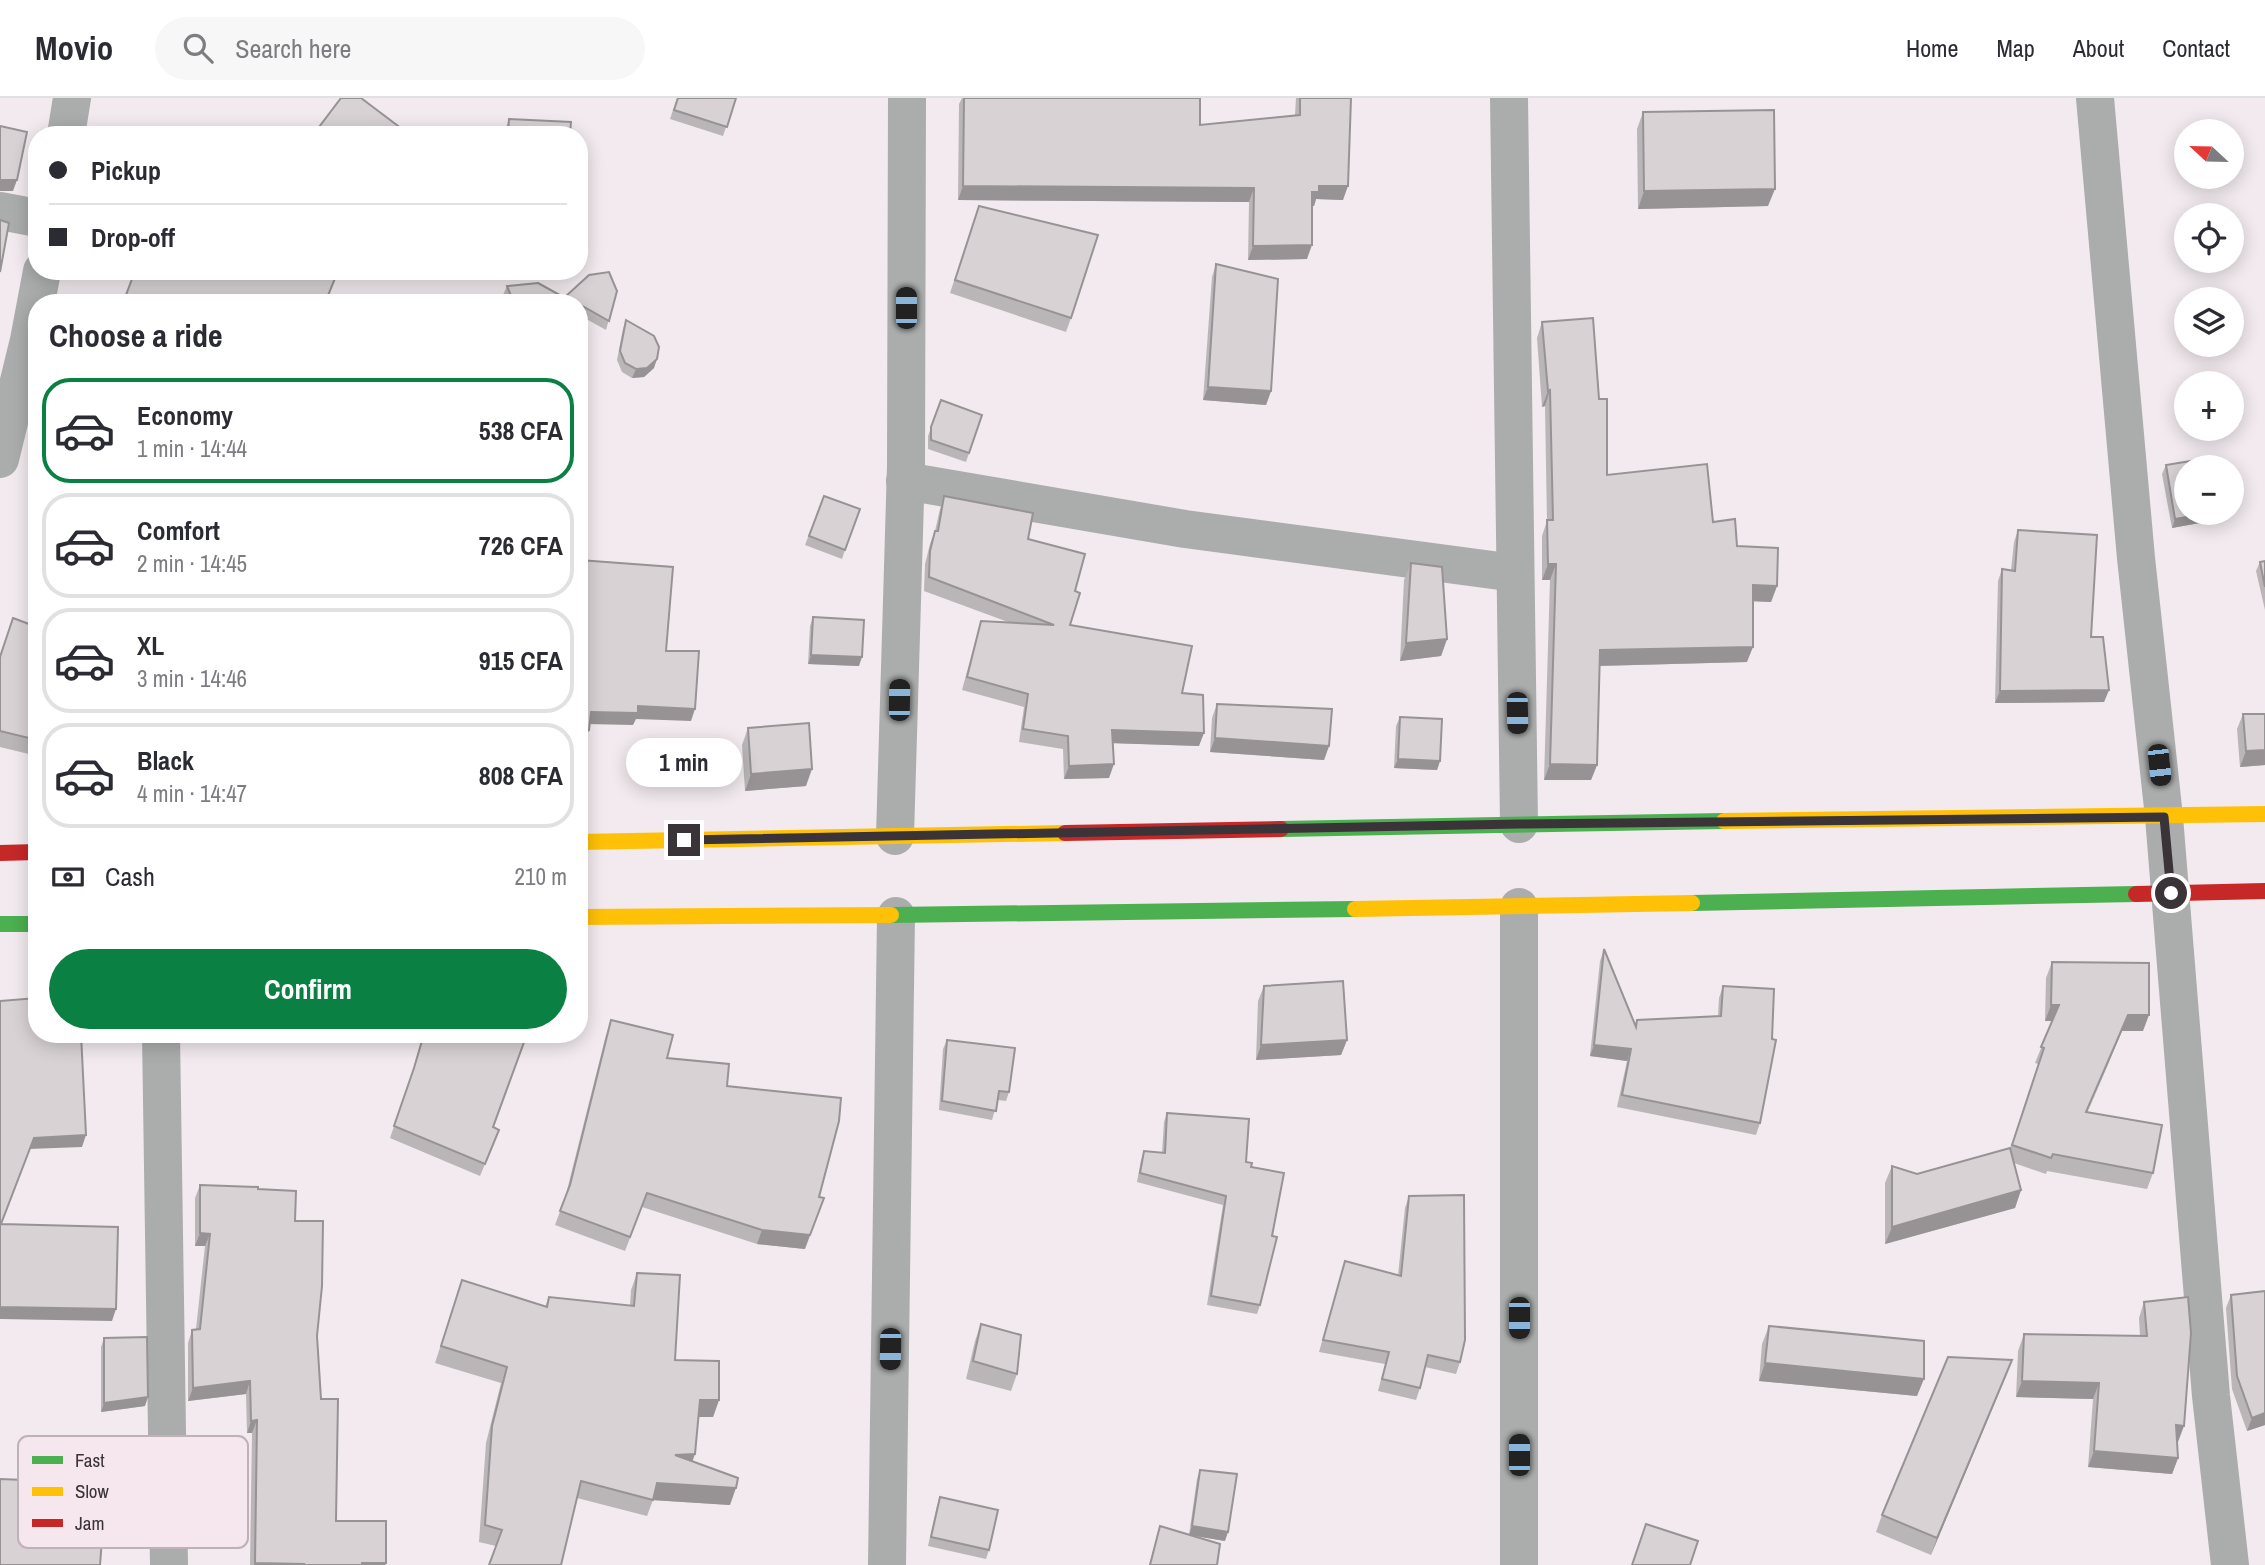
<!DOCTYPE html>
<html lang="en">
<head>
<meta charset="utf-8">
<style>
  body { margin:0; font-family:"Archivo Narrow",sans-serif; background:#f7f7f7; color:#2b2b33; height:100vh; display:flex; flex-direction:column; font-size:26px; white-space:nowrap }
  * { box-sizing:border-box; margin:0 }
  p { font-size:23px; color:#7c7c81 }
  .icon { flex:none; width:38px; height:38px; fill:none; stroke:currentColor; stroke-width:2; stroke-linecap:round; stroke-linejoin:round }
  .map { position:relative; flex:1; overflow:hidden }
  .panel { position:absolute; left:28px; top:196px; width:560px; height:749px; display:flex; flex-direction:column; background:#fff; border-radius:28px; box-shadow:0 4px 18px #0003 }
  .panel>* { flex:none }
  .guide { position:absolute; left:28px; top:28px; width:560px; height:154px; border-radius:28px; box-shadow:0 4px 18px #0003; display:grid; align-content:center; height:154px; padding:0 21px; background:#fff }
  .needle { width:46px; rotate:292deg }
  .tools { position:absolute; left:2174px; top:21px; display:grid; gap:14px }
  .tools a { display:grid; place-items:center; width:70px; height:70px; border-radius:50%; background:#fff; box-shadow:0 4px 18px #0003; font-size:35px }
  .end { position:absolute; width:32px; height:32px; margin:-16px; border:9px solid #3a3438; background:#fff; box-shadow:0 0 0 4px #fff }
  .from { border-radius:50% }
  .bubble { position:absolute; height:49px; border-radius:24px; background:#fff; box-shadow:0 4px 18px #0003; font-size:23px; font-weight:800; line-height:49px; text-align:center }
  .car { position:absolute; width:21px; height:42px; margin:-21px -10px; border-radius:9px; box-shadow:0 0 5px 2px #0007; background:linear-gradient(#222 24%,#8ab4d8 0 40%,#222 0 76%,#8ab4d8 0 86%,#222 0) }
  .guide b { display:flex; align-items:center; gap:24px; height:66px; font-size:26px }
  .guide b+b { border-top:2px solid #e1e1e2 }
  .guide i { width:18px; height:18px; background:#2b2b33 }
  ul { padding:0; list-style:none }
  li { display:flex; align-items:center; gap:21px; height:105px; margin:0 14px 10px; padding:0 7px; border:4px solid #e1e1e2; border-radius:28px }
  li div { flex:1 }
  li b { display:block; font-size:26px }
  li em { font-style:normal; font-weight:800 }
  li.selected { border-color:#0b8043 }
  li>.icon { width:63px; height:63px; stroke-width:1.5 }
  h2 { padding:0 21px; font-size:32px; line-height:84px }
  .pay { display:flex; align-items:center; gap:18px; height:77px; padding:0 21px; font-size:26px }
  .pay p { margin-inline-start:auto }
  .cta { display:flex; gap:14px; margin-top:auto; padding:14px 21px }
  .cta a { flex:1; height:80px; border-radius:42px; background:#0b8043; color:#fff; font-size:28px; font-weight:800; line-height:80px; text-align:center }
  header { display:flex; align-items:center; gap:42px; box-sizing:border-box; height:98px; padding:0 35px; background:#fff; border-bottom:2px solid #e1e1e2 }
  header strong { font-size:33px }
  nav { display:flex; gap:38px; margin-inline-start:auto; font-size:24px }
  .search { width:490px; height:63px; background:#f7f7f7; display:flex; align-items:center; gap:18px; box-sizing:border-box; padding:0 24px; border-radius:38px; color:#7c7c81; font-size:26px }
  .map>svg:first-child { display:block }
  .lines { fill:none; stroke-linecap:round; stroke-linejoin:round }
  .street { stroke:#abadad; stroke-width:38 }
  .fast { stroke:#4caf50; stroke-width:16 }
  .slow { stroke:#ffc107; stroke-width:16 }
  .jam { stroke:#c62828; stroke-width:16 }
  .wall { fill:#bab5b7 }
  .shaded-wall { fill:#979395 }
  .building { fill:#d8d2d5; stroke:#979395; stroke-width:2 }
  .route { stroke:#3a3438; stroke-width:9 }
  .key { fill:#f6e6ee; stroke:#beb1b7; stroke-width:2 }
  .key-label { font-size:19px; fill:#3a3438 }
</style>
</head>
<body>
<header>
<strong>Movio</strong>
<div class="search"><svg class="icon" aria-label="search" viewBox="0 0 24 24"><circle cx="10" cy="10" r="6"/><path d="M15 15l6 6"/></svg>Search here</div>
<nav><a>Home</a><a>Map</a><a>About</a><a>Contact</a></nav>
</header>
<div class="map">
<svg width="2265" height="1467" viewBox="0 0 2265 1467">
  <rect width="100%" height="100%" fill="#f2eaee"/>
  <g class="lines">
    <!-- street -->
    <g class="street">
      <path d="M1509,0L1519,726"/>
      <path d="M2095,0L2136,460L2164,719L2211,1298L2230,1467"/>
      <path d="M66,37L72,0"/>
      <path d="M0,113L37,120"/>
      <path d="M0,361L29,242L42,173"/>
      <path d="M905,383L1185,431L1515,475"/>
      <path d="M895,738L906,368L907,0"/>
      <path d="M161,936L169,1467"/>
      <path d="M887,1467L896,818"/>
      <path d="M1519,1467V809"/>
    </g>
    <!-- fast -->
    <g class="fast">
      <path d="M1281,731L1724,723"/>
      <path d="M1692,805L2136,796"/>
      <path d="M891,817L1355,811"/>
      <path d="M0,826H37"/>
    </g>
    <!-- slow -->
    <g class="slow">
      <path d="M1724,723L2265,716"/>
      <path d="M579,744L1065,735"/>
      <path d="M1355,811L1692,805"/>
      <path d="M579,819L891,817"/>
    </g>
    <!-- jam -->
    <g class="jam">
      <path d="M1065,735L1281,731"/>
      <path d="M0,755L37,754"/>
      <path d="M2136,796L2265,793"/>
    </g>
  </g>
  <!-- wall -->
  <g class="wall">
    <path d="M677,0H736L723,38L670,21Z"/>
    <path d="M962,0L1200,27L1295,17L1296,0H1351L1343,102L1316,101L1314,108H1312L1307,161L1248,162L1249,104L958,102L959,6Z"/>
    <path d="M1643,14L1768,108L1638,111L1637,31Z"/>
    <path d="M509,21L570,37H503Z"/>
    <path d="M979,108L1071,220L1066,234L950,195Z"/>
    <path d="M1216,166L1271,293L1266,307L1203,302L1212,179Z"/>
    <path d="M609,174L617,193L606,232L579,217V205H507L503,197L507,188L538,185L565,200L566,198L589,177Z"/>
    <path d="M626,222L654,270L644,279L632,280L622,274L617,262L623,231Z"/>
    <path d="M1542,224L1599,301L1607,377L1713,424L1777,488L1771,504L1753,503L1747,564L1600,568L1597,667L1591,682H1544L1550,482H1542V438L1547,423L1545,308L1542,309L1537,240Z"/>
    <path d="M941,302L982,317L966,364L928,351V338Z"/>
    <path d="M2166,367L2186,415H2218L2216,422L2172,430L2162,376Z"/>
    <path d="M824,398L845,452L842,461L805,447Z"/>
    <path d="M944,398L1028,441L1075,493L1070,527L1182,595L1199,648L1113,645L1109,680L1064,681L1063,651L1019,644L1024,609L962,592L977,537L981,523L1008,524L924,493L925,466L930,446L935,433L940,411Z"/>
    <path d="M2018,432L2091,539L2109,592L2104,604L1995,605L1998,483L2002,471L2011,472L2014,444Z"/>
    <path d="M2265,463V512L2256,473L2260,464Z"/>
    <path d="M1411,465L1447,541L1441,558L1400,563L1404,482Z"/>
    <path d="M813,519L859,568L808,566L810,528Z"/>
    <path d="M37,529V658L0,649V558Z"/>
    <path d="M1217,606L1329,648L1324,662L1210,654L1212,620Z"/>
    <path d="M2243,616H2265V667L2240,669L2237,631Z"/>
    <path d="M1400,619L1440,663L1437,672L1394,670L1396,628Z"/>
    <path d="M748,630L806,688L745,693L742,647Z"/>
    <path d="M1604,851L1635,927L1637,922L1718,918L1719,900L1723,888L1760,1025L1756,1037L1617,1009L1627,963L1590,958L1600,863Z"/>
    <path d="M2052,864L2143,933H2122L2087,1014L2153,1075L2147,1091L2047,1073L2046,1076L2014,1065L2021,1092L2015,1110L1885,1146V1085L1892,1068L1917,1076L2010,1051L2038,966L2035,965L2052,923H2045L2046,880Z"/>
    <path d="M1264,888L1347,942L1341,957L1256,962L1258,903Z"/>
    <path d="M611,922L667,960L727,988L805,1151L757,1146L642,1109L625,1153L555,1127L565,1100L606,937Z"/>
    <path d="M423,936H527L494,1029L499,1032L480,1078L390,1040L410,982Z"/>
    <path d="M947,942L1009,994L1006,1003L998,1002L992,1022L939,1012L943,951Z"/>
    <path d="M1167,1015L1246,1064L1251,1069L1260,1207L1257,1216L1207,1207L1223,1107L1137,1084L1141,1062L1144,1053L1162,1055L1164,1024Z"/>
    <path d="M200,1087L258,1091L295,1123L317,1238L321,1301L336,1423L386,1465L385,1467H250L252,1335H247L246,1296L188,1303V1245L192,1232L196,1231L205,1148H195V1100Z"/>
    <path d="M1409,1098L1460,1264L1456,1276L1425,1269L1420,1290L1416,1302L1378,1293L1385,1266L1319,1254L1345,1163L1398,1177L1405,1110Z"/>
    <path d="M637,1175L675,1262L719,1302L713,1319H698L692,1363L730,1407L653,1402L647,1418L577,1400L496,1448L479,1444L486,1345L501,1285L435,1265L462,1182L545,1209L549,1199L630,1208L631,1192Z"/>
    <path d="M2265,1193V1327L2247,1333L2232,1291L2226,1210L2231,1197Z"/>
    <path d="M2144,1204L2178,1344H2177L2178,1360L2172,1376L2088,1369L2093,1301L2016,1299L2018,1253L2024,1236L2140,1238L2139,1220Z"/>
    <path d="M981,1226L1017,1276L1011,1293L966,1281L975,1243Z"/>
    <path d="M1769,1228L1917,1298L1759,1283L1762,1246Z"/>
    <path d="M104,1240L145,1308L101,1314V1249Z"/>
    <path d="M2006,1278L1931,1457L1876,1434L1882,1417Z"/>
    <path d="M1200,1372L1225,1443L1195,1438L1217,1467H1149L1160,1428L1189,1437L1197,1381Z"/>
    <path d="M940,1399L989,1452L986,1461L928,1448L937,1408Z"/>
  </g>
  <!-- shaded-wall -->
  <g class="shaded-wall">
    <path d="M0,82H17L13,93H0Z"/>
    <path d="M963,88L1254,90L1249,104L958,102Z"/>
    <path d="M1319,88H1348L1343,102L1316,101L1314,108H1306L1312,94Z"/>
    <path d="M1775,91L1768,108L1638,111L1644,93Z"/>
    <path d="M1312,147L1307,161L1248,162L1253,148Z"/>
    <path d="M657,261L654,270L644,279L632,280L636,271Z"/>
    <path d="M1208,289L1271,293L1266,307L1203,302Z"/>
    <path d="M1550,292L1545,308L1542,309L1548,293Z"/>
    <path d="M2210,415H2218L2216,422L2172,430L2175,421Z"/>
    <path d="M1548,466H1556L1550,482H1542Z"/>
    <path d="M1753,487L1777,488L1771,504L1747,503Z"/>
    <path d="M1447,541L1441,558L1400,563L1406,545Z"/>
    <path d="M1753,549L1747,564L1594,568L1600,552Z"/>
    <path d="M811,557L862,559L859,568L808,566Z"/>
    <path d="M2109,592L2104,604L1995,605L2000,593Z"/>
    <path d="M638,608L695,611L691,623L636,621L633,627L587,626L591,614Z"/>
    <path d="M579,632H589L585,644H579Z"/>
    <path d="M1112,632L1204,635L1199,648L1108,645Z"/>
    <path d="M1215,640L1329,648L1324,662L1210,654Z"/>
    <path d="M2265,652V667L2240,669L2246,653Z"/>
    <path d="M1398,661L1440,663L1437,672L1394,670Z"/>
    <path d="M1114,666L1109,680L1064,681L1069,668Z"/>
    <path d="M1550,666L1597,667L1591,682H1544Z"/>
    <path d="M812,671L806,688L745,693L751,676Z"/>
    <path d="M2051,907H2059L2053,923H2045Z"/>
    <path d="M2128,917H2149L2143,933H2122L2081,1030Z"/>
    <path d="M1347,942L1341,957L1256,962L1261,947Z"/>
    <path d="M1594,947L1631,951L1627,963L1590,958Z"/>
    <path d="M86,1037L82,1049L29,1051L34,1040Z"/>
    <path d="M2021,1092L2015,1110L1885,1146L1892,1129Z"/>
    <path d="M824,1100L805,1151L757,1146L762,1132Z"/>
    <path d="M200,1135L210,1136L205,1148H195Z"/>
    <path d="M0,1209L116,1211L112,1223L0,1221Z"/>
    <path d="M2012,1262L2006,1278L1931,1457L1937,1440Z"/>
    <path d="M1765,1265L1924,1281L1917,1298L1759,1283Z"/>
    <path d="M250,1283L246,1296L188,1303L193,1290Z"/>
    <path d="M2022,1283L2099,1285L2093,1301L2016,1299Z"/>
    <path d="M148,1299L145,1308L101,1314L104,1305Z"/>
    <path d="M700,1302H719L713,1319H694Z"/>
    <path d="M2265,1315V1327L2247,1333L2252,1320Z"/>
    <path d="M257,1322L252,1335H247L251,1323Z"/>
    <path d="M2176,1327L2184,1328L2178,1344H2170Z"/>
    <path d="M2094,1353L2178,1360L2172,1376L2088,1369Z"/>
    <path d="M695,1356L689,1373L675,1357Z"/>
    <path d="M657,1385L736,1390L730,1407L651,1402Z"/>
    <path d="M1192,1428L1228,1434L1225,1443L1189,1437Z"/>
    <path d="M255,1465L304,1466L303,1467H254Z"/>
    <path d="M362,1465H386L385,1467H362Z"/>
  </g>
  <!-- building -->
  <g class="building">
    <path d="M341,0H361L410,37H313Z"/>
    <path d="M678,0H736L727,29L674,12Z"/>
    <path d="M964,0H1200V27L1300,17V0H1351L1348,88H1319V94H1312V147L1253,148L1254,90L963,88Z"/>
    <path d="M1774,12L1775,91L1644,93L1643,14Z"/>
    <path d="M509,21L571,24L570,37H508Z"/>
    <path d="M0,28L27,34L17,82H0Z"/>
    <path d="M979,108L1098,137L1071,220L955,182Z"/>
    <path d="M0,122L9,125L0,174Z"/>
    <path d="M1216,166L1278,181L1271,293L1208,289Z"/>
    <path d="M135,173H338L325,205H123Z"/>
    <path d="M609,174L617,193L609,223L579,206V205H577L566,198L589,177Z"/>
    <path d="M538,185L567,201L563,205H514L507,188Z"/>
    <path d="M1593,220L1599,301H1607V377L1707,366L1713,424L1735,421L1737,448L1778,450L1777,488L1753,487V549L1600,552L1597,667L1550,666L1556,466H1548L1547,422H1553L1550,292L1548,293L1542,224Z"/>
    <path d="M626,222L654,238L659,249L657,261L647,270L636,271L625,265L620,253Z"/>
    <path d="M941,302L982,317L969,355L931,342V329Z"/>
    <path d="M2209,360L2211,369H2186V415H2210L2175,421L2166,367Z"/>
    <path d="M824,398L860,411L845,452L809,438Z"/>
    <path d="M944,398L1033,415L1028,441L1085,456L1075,493L1080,495L1070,527L1192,548L1182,595L1203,597L1204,635L1112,632L1114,666L1069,668L1068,638L1023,631L1028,596L967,579L981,523L1054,527L929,479L930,453L935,433H938Z"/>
    <path d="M2018,432L2097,437L2091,539H2103L2109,592L2000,593L2002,471L2015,473Z"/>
    <path d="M579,462L673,469L666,553H699L695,611L638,608V615L591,614L589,632H579Z"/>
    <path d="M2265,463V489L2260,464Z"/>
    <path d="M1411,465L1442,469L1447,541L1406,545Z"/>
    <path d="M813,519L864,522L862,559L811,557Z"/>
    <path d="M13,520L37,529V642L0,633V559Z"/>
    <path d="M1217,606L1332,611L1329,648L1215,640Z"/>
    <path d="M2243,616H2265V652L2246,653Z"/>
    <path d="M1400,619L1442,621L1440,663L1398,661Z"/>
    <path d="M809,625L812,671L751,676L748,630Z"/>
    <path d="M1604,851L1636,929L1637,922L1721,918L1723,888L1774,891L1772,941L1776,942L1760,1025L1622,997L1631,951L1594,947Z"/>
    <path d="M2052,864L2149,865V917H2128L2086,1014L2162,1027L2153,1075L2053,1056L2051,1060L2012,1047L2044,950L2041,949L2059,907H2051Z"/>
    <path d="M1343,883L1347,942L1261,947L1264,888Z"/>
    <path d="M37,900V936H81L86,1037L34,1040L1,1126L118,1129L116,1211L0,1209V903Z"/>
    <path d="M611,922L673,937L667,960L729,966L727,988L841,1000L839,1023L819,1099L824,1100L810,1137L762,1132L647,1095L630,1139L560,1113L570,1087Z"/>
    <path d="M424,936H527L493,1029L499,1032L485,1066L394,1028L414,970Z"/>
    <path d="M947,942L1015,950L1009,994L999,993L996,1013L942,1003Z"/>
    <path d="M1167,1015L1249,1021L1246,1064L1252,1065L1251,1069L1284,1075L1272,1138L1277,1139L1260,1207L1211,1198L1226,1098L1140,1075L1144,1053L1165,1055Z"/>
    <path d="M2010,1050L2021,1092L1892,1129V1068L1917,1076Z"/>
    <path d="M200,1087L258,1089V1091L296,1093L295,1123H323L322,1188L317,1238L321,1301H338L336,1423H386V1465H362V1467H304V1466L255,1465L257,1322L251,1323L250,1283L193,1290L192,1232L200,1231L210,1136L200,1135Z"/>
    <path d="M1464,1097L1465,1242L1460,1264L1428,1257L1420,1290L1382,1281L1389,1254L1323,1242L1345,1163L1401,1178L1409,1098Z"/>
    <path d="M637,1175L680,1177L675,1262L719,1263V1302H700L695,1356L675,1357L738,1380L736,1390L657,1385L653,1402L581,1383L561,1467H489L502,1432L485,1427L492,1328L507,1269L441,1248L462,1182L547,1209L549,1199L634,1208Z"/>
    <path d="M2265,1193V1315L2252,1320L2237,1278L2231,1197Z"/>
    <path d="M2188,1199L2191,1235L2184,1328L2176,1327L2178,1360L2094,1353L2099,1285L2022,1283L2024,1236L2147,1238L2144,1204Z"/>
    <path d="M981,1226L1021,1237L1017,1276L973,1263Z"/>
    <path d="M1769,1228L1924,1243V1281L1765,1265Z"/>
    <path d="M147,1239L148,1299L104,1305V1240Z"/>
    <path d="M1948,1259L2012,1262L1937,1440L1882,1417Z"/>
    <path d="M1200,1372L1237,1376L1228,1434L1192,1428Z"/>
    <path d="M0,1381L24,1382L23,1391L106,1389L100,1467H0Z"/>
    <path d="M940,1399L998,1412L989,1452L931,1439Z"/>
    <path d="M1646,1426L1698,1443L1690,1467H1632Z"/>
    <path d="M1160,1428L1220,1446L1217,1467H1150Z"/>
  </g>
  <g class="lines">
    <!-- route -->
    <path class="route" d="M684,742L1519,726L2164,719L2171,795"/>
  </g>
  <!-- legend -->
  <rect x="18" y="1338" width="230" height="112" rx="10" class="key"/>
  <rect x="32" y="1358" width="31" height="8" fill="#4caf50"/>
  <rect x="32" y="1389" width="31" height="9" fill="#ffc107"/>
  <rect x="32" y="1421" width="31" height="8" fill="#c62828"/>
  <g class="key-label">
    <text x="75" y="1369">Fast</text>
    <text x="75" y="1400">Slow</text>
    <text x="75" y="1432">Jam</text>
  </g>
</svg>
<div class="tools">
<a><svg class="needle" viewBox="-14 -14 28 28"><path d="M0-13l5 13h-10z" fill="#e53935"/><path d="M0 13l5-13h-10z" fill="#7c7c81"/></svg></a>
<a><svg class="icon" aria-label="locate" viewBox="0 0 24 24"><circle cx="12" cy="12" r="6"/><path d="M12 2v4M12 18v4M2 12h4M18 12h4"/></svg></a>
<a><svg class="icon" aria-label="layers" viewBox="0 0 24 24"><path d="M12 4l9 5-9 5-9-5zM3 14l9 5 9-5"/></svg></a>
<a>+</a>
<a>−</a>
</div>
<i class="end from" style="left:2171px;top:795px"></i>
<i class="end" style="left:684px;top:742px"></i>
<div class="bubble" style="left:626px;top:640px;width:116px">1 min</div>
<i class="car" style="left:906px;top:210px;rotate:0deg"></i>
<i class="car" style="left:899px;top:602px;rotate:1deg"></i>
<i class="car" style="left:1517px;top:615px;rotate:179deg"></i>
<i class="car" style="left:2159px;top:667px;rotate:174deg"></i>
<i class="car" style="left:1519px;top:1220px;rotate:180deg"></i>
<i class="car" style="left:890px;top:1251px;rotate:181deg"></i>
<i class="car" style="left:1519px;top:1357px;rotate:0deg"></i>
<div class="guide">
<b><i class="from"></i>Pickup</b>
<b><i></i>Drop-off</b>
</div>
<section class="panel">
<h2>Choose a ride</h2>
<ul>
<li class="selected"><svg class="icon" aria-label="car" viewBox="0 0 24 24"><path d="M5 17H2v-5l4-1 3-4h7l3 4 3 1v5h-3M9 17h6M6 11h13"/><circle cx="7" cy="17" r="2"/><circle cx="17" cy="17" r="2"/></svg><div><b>Economy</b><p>1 min · 14:44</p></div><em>538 CFA</em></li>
<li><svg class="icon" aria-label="car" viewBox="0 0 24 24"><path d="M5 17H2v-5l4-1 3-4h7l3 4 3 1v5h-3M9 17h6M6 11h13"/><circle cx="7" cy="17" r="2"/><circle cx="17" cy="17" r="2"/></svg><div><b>Comfort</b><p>2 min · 14:45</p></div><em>726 CFA</em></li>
<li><svg class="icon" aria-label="car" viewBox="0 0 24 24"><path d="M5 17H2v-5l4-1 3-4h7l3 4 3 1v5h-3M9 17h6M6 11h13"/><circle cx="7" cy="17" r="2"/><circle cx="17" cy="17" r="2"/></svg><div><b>XL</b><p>3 min · 14:46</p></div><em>915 CFA</em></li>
<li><svg class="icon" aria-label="car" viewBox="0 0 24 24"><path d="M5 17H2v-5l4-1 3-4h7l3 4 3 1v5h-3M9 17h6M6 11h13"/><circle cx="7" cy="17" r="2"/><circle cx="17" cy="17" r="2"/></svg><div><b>Black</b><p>4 min · 14:47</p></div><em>808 CFA</em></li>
</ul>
<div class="pay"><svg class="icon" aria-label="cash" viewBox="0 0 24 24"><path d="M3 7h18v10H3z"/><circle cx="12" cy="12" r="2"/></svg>Cash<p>210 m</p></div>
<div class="cta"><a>Confirm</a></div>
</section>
</div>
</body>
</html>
